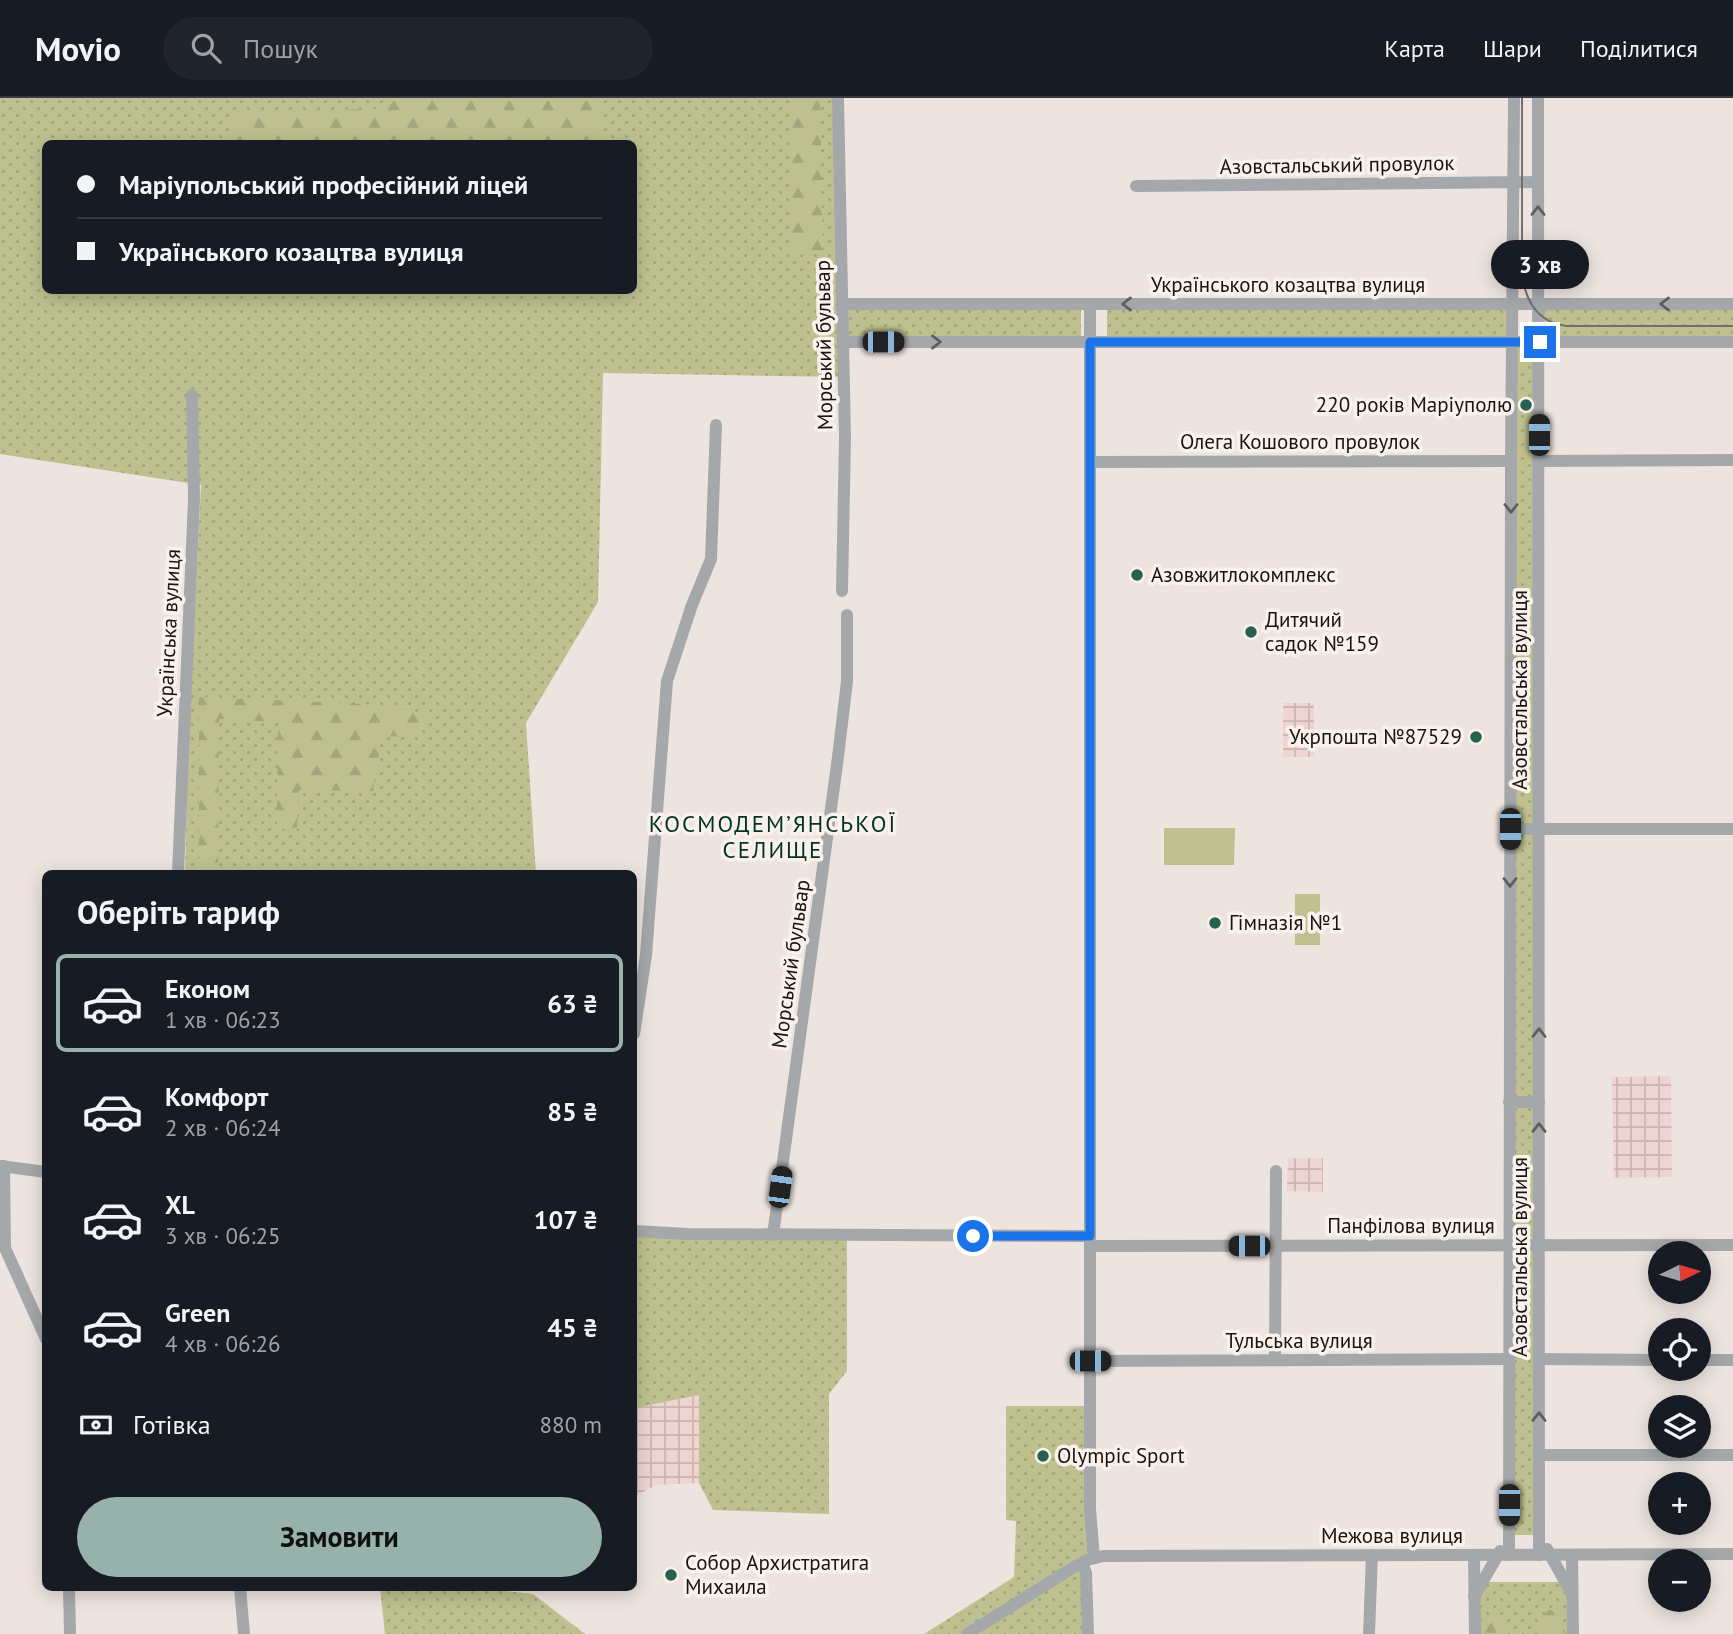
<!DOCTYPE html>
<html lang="uk">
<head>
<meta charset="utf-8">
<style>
  body { margin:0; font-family:"PT Sans",sans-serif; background:#20242c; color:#f1f3f6; height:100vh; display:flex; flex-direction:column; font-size:26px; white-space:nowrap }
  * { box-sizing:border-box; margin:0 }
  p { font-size:23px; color:#9ea1a6 }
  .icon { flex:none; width:38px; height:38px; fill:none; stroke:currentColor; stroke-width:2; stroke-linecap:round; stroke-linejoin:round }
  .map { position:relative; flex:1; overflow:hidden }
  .details { position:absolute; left:42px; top:772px; width:595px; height:721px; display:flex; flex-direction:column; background:#171b24; border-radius:10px; box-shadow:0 4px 18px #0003 }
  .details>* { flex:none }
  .guide { position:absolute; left:42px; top:42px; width:595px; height:154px; border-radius:10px; box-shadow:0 4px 18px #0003; display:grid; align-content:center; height:154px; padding:0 35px; background:#171b24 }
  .needle { width:46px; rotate:85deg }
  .controls { position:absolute; left:1648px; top:1143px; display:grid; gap:14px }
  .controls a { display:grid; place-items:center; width:63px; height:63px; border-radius:50%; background:#171b24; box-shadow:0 4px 18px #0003; font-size:35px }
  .end { position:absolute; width:32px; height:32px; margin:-16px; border:9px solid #1a73e8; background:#fff; box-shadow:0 0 0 4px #fff }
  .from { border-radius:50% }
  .bubble { position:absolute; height:49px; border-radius:24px; background:#171b24; box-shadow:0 4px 18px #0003; font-size:23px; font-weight:600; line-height:49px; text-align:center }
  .car { position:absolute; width:21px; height:42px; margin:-21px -10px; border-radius:9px; box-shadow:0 0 5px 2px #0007; background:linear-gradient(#222 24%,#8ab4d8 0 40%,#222 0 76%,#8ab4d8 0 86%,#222 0) }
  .guide b { display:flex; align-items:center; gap:24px; height:66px; font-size:26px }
  .guide b+b { border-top:2px solid #363941 }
  .guide i { width:18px; height:18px; background:#f1f3f6 }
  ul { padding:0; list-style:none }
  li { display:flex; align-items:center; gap:21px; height:98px; margin:0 14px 10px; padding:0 21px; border:4px solid transparent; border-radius:10px }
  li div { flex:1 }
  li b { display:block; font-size:26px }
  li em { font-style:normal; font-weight:600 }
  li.selected { border-color:#96b2aa }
  li>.icon { width:63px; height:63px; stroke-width:1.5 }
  h2 { padding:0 35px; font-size:32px; line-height:84px }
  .pay { display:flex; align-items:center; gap:18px; height:77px; padding:0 35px; font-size:26px }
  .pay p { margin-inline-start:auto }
  .primary-button { display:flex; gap:14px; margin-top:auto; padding:14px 35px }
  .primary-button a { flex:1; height:80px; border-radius:42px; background:#96b2aa; color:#111; font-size:28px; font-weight:600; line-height:80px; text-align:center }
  header { display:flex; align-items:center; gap:42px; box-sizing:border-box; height:98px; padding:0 35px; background:#171b24; border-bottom:2px solid #363941 }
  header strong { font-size:33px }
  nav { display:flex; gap:38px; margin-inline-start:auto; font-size:24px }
  .search { width:490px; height:63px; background:#20242c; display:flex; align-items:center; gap:18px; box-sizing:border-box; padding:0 24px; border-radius:38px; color:#9ea1a6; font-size:26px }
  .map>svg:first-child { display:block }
  .industrial { fill:url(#industrial-grid) }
  .green { fill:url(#green-dots); fill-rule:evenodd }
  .forest { fill:url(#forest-firs) }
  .pitch { fill:#bec18f }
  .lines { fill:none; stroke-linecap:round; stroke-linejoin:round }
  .minor { stroke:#a5a8ab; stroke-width:12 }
  .tram { stroke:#746e6b; stroke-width:2 }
  .oneway { stroke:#5e5e5e }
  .route { stroke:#1a73e8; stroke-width:9 }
  .poi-dot { fill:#26624d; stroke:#faf1ec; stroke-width:2.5 }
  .labels { text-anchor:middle; stroke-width:7; stroke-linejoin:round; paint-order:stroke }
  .street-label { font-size:21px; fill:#171412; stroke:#faf1ec }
  .poi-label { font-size:21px; fill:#171412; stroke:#faf1ec; text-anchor:start }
  .neighbourhood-label { font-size:23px; letter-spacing:2px; fill:#003324; stroke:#faf1ec }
</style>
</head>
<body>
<header>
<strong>Movio</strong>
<div class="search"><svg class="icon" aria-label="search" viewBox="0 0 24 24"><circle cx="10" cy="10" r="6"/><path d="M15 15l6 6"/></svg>Пошук</div>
<nav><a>Карта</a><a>Шари</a><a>Поділитися</a></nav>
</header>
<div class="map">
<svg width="1733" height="1536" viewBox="0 0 1733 1536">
  <defs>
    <pattern id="industrial-grid" width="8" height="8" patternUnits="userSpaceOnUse" patternTransform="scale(1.75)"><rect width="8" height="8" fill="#efd5d1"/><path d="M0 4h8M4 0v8" fill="none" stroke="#ccb6b2"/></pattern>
    <pattern id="green-dots" width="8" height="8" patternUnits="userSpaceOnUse" patternTransform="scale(1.75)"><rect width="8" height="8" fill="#bec18f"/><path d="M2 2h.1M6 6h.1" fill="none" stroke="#a3a57a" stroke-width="1.8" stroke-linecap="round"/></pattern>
    <pattern id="forest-firs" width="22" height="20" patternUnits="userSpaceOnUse" patternTransform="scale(1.75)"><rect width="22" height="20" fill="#bec18f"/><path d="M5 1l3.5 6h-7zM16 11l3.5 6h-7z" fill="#a3a57a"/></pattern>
  </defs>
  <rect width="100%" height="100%" fill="#ede4df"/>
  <!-- industrial -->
  <g class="industrial">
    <rect x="1283" y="605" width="31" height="54"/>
    <path d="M1671,978L1672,1079L1614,1080L1612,979Z"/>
    <path d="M1288,1060H1323V1094L1287,1093Z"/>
    <path d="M699,1297V1385L656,1387L634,1399V1310Z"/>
  </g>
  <!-- green -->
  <g class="green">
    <path d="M0,0H833L840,279L603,275L598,504L526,625L536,775H185L188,655L201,387L0,356ZM46,46H634V192H46Z"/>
    <path d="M846,209H1081V240L848,241Z"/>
    <path d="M1107,209L1509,210L1507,240H1107Z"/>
    <path d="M1542,210H1733V240H1543Z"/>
    <path d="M1515,247H1537L1535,1437H1512Z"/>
    <path d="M688,1136L847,1137V1273L829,1296V1416L713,1412L699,1385V1297L634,1310V1139Z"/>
    <path d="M1006,1308H1090L1089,1536H924L1014,1479L1016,1423L1006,1422Z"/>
    <path d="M1486,1484H1562L1569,1497L1570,1536H1478L1477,1501Z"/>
    <path d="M380,1489H499L505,1493L533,1496L585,1536H385Z"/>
  </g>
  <!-- forest -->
  <g class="forest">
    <path d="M386,0H601L600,45H229L232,14L386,11Z"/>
    <path d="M790,0H820L823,156L790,157Z"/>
    <path d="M199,599L365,606L430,616L406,639L382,638L373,693L299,692L297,732L277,730L278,624L219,621L218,775H199Z"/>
    <path d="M1549,1512L1562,1514L1565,1536H1540C1539,1527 1541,1518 1549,1512Z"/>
    <path d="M1494,1515L1503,1517L1506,1522L1505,1536H1481L1486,1519Z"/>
  </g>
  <!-- pitch -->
  <g class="pitch">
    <path d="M1164,730H1235L1234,767H1164Z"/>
    <rect x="1295" y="796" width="25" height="51"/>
  </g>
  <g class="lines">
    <!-- minor -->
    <g class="minor">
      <path d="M838,0L845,340L842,493"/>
      <path d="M1538,0L1539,1457"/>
      <path d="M1136,88L1538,84"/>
      <path d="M842,206H1733"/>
      <path d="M1090,206V1411L1094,1460"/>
      <path d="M843,244H1733"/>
      <path d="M1539,363L1733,362"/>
      <path d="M1090,364L1511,363"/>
      <path d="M1510,731H1733"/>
      <path d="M178,775L194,401L192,297"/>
      <path d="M634,936L646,857L667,583L692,507L711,461L716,327"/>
      <path d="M1509,1004H1539"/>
      <path d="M0,1068L46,1074"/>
      <path d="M4,1068L5,1150L46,1241"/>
      <path d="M634,1133L688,1136L1090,1138"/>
      <path d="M773,1137L838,659L847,583V517"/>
      <path d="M1090,1148L1733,1147"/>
      <path d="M1539,1261L1661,1262"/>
      <path d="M1275,1262L1276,1073"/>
      <path d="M1699,1262H1733"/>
      <path d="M1090,1263L1509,1261"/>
      <path d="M1539,1357H1733"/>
      <path d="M1547,1451L1572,1496"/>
      <path d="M1474,1457L1475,1536"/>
      <path d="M1509,1457L1511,363L1514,0"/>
      <path d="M1572,1457L1573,1536"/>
      <path d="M1082,1465L1086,1475L1088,1536"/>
      <path d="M69,1489L70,1536"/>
      <path d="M240,1489L244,1536"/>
      <path d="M1474,1499L1500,1453"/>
      <path d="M967,1536L1074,1469L1087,1462L1103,1458L1733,1456"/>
      <path d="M1369,1536L1372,1457"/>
    </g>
    <!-- tram -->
    <path class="tram" d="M1522,0V175C1525,202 1537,224 1566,228H1733"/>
  </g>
  <!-- one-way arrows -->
  <defs><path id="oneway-chevron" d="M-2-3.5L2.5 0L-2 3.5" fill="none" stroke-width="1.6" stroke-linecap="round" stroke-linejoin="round" transform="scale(1.75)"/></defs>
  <g class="oneway">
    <use href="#oneway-chevron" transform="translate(1538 113) rotate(-90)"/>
    <use href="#oneway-chevron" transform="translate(1127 206) rotate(180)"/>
    <use href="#oneway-chevron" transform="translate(1665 206) rotate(-180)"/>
    <use href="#oneway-chevron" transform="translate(936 244)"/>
    <use href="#oneway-chevron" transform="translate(1511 410) rotate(90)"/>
    <use href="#oneway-chevron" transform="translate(1510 784) rotate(90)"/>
    <use href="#oneway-chevron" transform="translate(1539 935) rotate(-90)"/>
    <use href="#oneway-chevron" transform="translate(1539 1030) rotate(-90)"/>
    <use href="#oneway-chevron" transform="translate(1539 1319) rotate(-90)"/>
  </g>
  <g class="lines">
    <!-- route -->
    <path class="route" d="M973,1138H1090V244H1540"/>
  </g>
  <!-- markers -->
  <g class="poi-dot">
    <circle cx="1526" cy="307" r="7"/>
    <circle cx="1137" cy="477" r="7"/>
    <circle cx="1251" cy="534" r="7"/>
    <circle cx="1476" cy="639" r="7"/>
    <circle cx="1215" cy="825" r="7"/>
    <circle cx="1043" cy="1358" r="7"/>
    <circle cx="671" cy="1477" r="7"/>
  </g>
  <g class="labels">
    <!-- street labels -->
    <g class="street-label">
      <text transform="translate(1337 67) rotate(-1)" y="7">Азовстальський провулок</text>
      <text x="1288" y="194">Українського козацтва вулиця</text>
      <text transform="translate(824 247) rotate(-91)" y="7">Морський бульвар</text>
      <text x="1300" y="351">Олега Кошового провулок</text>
      <text transform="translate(169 535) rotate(-87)" y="7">Українська вулиця</text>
      <text transform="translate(1520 592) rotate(-90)" y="7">Азовстальська вулиця</text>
      <text transform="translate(791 866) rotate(-82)" y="7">Морський бульвар</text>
      <text x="1411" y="1135">Панфілова вулиця</text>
      <text transform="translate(1520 1159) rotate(-90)" y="7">Азовстальська вулиця</text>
      <text x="1299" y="1250">Тульська вулиця</text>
      <text x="1392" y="1445">Межова вулиця</text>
    </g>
    <!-- poi labels -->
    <g class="poi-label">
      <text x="1512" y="314" text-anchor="end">220 років Маріуполю</text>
      <text x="1151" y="484">Азовжитлокомплекс</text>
      <text x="1265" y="529">Дитячий<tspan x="1265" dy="24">садок №159</tspan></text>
      <text x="1462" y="646" text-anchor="end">Укрпошта №87529</text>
      <text x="1229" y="832">Гімназія №1</text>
      <text x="1057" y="1365">Olympic Sport</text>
      <text x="685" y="1472">Собор Архистратига<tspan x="685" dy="24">Михаила</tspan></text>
    </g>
    <!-- neighbourhood labels -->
    <g class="neighbourhood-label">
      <text x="773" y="734">КОСМОДЕМ’ЯНСЬКОЇ<tspan x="773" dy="26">СЕЛИЩЕ</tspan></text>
    </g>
  </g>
</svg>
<div class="controls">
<a><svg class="needle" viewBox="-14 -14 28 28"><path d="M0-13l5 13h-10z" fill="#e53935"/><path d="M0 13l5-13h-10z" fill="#9ea1a6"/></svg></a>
<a><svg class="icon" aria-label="locate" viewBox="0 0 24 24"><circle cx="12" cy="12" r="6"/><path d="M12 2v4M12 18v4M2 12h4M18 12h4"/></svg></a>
<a><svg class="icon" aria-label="layers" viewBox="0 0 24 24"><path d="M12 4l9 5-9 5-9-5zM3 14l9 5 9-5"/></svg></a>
<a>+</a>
<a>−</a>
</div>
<i class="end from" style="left:973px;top:1138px"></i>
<i class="end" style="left:1540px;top:244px"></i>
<div class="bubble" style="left:1491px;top:142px;width:98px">3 хв</div>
<i class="car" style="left:883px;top:244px;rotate:90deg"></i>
<i class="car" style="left:1539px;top:337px;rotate:0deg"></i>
<i class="car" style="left:1510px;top:731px;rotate:180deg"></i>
<i class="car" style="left:780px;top:1089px;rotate:8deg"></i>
<i class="car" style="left:1249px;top:1148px;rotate:270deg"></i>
<i class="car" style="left:1090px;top:1263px;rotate:90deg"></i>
<i class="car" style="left:1509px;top:1407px;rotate:180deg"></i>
<div class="guide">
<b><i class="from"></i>Маріупольський професійний ліцей</b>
<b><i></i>Українського козацтва вулиця</b>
</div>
<section class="details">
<h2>Оберіть тариф</h2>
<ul>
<li class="selected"><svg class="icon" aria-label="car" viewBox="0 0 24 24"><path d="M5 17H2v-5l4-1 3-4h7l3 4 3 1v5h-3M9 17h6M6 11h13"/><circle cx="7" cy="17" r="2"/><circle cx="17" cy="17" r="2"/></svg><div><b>Економ</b><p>1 хв · 06:23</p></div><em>63 ₴</em></li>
<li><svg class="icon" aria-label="car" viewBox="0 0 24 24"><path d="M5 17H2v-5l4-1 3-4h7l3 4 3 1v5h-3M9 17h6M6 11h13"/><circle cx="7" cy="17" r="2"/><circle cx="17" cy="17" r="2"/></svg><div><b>Комфорт</b><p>2 хв · 06:24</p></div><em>85 ₴</em></li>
<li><svg class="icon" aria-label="car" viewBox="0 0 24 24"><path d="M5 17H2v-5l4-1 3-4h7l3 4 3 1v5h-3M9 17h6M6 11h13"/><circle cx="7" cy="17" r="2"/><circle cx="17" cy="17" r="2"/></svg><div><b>XL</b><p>3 хв · 06:25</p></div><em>107 ₴</em></li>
<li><svg class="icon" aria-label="car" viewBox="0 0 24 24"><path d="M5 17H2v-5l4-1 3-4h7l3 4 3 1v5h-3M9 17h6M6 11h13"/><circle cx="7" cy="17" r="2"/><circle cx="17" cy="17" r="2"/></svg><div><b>Green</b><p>4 хв · 06:26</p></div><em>45 ₴</em></li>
</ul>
<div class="pay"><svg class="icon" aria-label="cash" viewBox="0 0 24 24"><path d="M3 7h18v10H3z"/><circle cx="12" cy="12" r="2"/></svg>Готівка<p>880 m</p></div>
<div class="primary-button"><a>Замовити</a></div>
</section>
</div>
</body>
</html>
